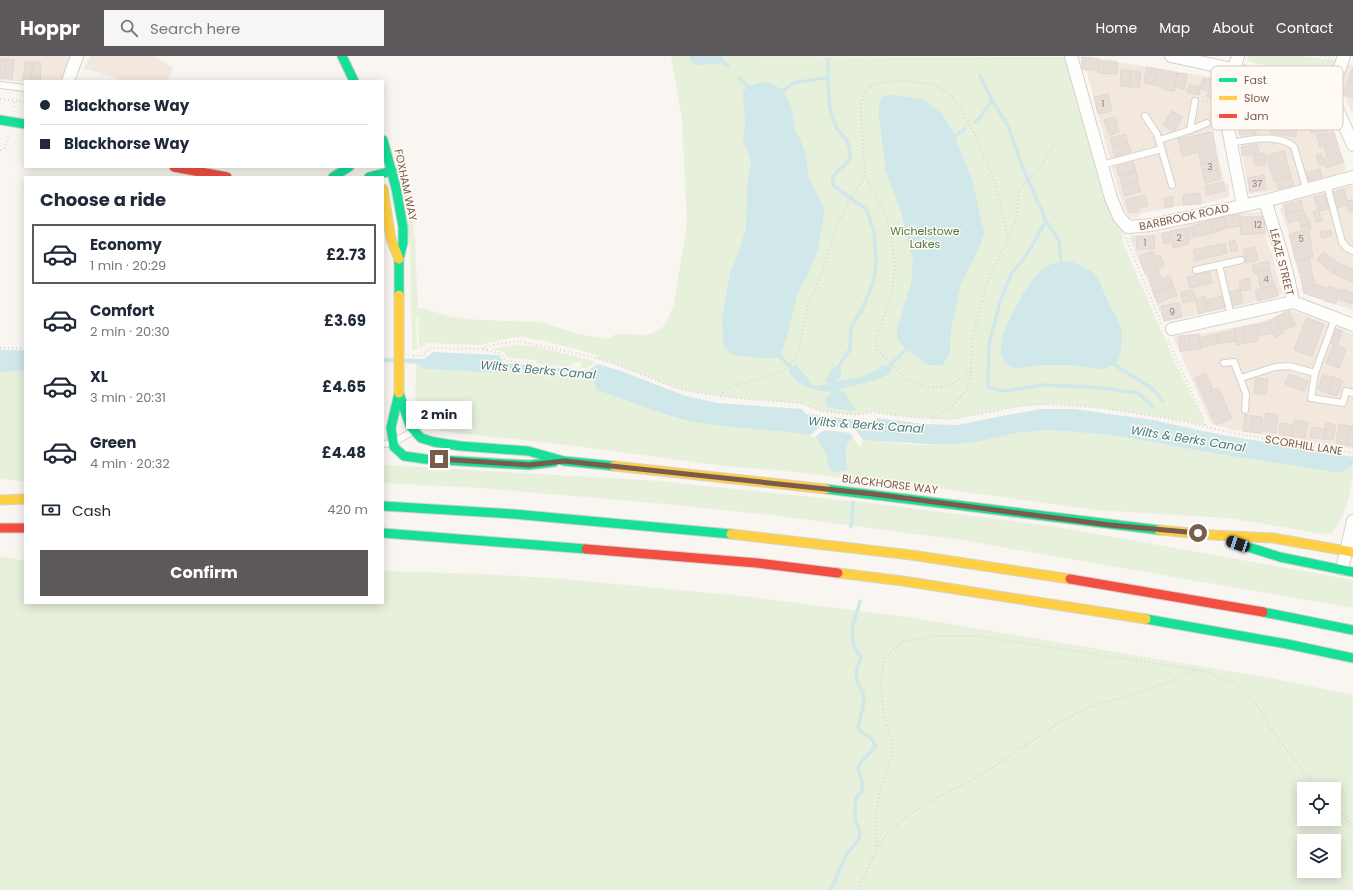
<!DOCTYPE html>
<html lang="en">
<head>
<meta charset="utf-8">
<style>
  body { margin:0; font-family:Poppins,sans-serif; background:#f6f6f7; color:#1f2937; height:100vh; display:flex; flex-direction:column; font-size:15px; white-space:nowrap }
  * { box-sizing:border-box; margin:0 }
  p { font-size:13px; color:#747a83 }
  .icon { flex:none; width:22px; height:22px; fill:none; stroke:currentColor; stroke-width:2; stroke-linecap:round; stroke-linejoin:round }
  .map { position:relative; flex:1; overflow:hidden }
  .drawer { position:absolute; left:24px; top:120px; width:360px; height:428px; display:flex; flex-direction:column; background:#fff; border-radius:0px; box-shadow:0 2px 10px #0003 }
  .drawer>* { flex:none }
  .guide { position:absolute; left:24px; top:24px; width:360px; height:88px; border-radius:0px; box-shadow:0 2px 10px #0003; display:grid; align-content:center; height:88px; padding:0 16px; background:#fff }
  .fabs { position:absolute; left:1297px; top:726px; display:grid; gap:8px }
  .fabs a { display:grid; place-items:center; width:44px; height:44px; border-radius:0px; background:#fff; box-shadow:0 2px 10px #0003; font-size:20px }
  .end { position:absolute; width:18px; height:18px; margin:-9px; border:5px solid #7a5c4d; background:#fff; box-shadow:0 0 0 2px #fff }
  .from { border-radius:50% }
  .bubble { position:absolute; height:28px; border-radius:0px; background:#fff; box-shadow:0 2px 10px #0003; font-size:13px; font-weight:700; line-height:28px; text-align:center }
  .car { position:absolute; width:12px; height:24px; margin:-12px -6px; border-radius:5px; box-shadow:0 0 3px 1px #0007; background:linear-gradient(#222 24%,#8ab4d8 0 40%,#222 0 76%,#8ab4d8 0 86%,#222 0) }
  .guide b { display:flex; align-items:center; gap:14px; height:38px; font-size:15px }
  .guide b+b { border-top:1px solid #e0e1e3 }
  .guide i { width:10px; height:10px; background:#1f2937 }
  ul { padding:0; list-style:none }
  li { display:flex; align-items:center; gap:12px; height:60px; margin:0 8px 6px; padding:0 8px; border:2px solid transparent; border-radius:0px }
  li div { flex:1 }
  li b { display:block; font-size:15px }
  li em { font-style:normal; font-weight:700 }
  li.selected { border-color:#5c585b }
  li>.icon { width:36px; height:36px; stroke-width:1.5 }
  h2 { padding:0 16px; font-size:18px; line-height:48px }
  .pay { display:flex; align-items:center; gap:10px; height:44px; padding:0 16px; font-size:15px }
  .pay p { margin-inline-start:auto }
  .primary-button { display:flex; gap:8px; margin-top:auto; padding:8px 16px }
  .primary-button a { flex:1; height:46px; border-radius:0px; background:#5c585b; color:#fff; font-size:16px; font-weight:700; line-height:46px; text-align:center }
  header { display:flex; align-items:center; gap:24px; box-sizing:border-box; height:56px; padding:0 20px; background:#5c585b; color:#fff }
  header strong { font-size:19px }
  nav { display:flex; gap:22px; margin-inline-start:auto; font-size:14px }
  .search { width:280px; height:36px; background:#f6f6f7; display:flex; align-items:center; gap:10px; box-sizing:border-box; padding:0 14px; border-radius:0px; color:#747a83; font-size:15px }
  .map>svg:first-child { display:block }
  .residential { fill:#f2e8de }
  .green { fill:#e7f0db; fill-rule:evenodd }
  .water { fill:#d0e8ea }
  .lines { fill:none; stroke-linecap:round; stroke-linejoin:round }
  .stream { stroke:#d0e8ea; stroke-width:3.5 }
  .building { fill:#e6ded7; stroke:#e2d8d2 }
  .lane-casing { stroke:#d7d1cb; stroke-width:8 }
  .street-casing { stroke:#d7d1cb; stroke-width:14 }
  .fast-casing { stroke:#d9d2cb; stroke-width:11 }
  .slow-casing { stroke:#d9d2cb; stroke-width:11 }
  .jam-casing { stroke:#d9d2cb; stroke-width:11 }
  .path { stroke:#dcd5d0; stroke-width:2; stroke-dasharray:1 3; stroke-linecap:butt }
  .lane { stroke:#fefefd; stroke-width:6 }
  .street { stroke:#fefefd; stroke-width:12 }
  .fast { stroke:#16e098; stroke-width:9 }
  .slow { stroke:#ffcf43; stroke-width:9 }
  .jam { stroke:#f24e42; stroke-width:9 }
  .slow-bridge-casing { stroke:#d9d2cb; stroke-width:11; stroke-linecap:butt }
  .slow-bridge { stroke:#ffcf43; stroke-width:9 }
  .route { stroke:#7a5c4d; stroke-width:5 }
  .labels { text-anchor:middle; stroke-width:3; stroke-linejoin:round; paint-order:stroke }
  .number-label { font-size:9px; fill:#977e72 }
  .street-label { font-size:11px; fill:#7a5c4d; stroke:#fffaf3 }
  .park-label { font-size:11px; fill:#537a41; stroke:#fffaf3 }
  .water-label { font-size:12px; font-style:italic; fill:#437c86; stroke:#fffaf3 }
  .key { fill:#fffaf3; stroke:#d7cbc1; stroke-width:1 }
  .key-label { font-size:11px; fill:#7a5c4d }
</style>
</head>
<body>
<header>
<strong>Hoppr</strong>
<div class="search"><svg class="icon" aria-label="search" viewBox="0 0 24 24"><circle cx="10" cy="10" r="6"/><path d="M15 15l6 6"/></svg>Search here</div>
<nav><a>Home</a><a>Map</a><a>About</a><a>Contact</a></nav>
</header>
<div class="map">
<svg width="1353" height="834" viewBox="0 0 1353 834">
  <rect width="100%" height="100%" fill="#f9f5f0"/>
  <!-- residential -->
  <g class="residential">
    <path d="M0,0H70L63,25H25V26L0,24Z"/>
    <path d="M90,0H154L173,12L168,25H122L112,20L84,13Z"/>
    <path d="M1082,1L1114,4L1121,7L1152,11L1224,24L1215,58L1214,82L1224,125L1229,129V140L1226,142L1203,148L1179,150L1143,157L1136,162H1130L1128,160L1119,138L1087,16L1081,13Z"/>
    <path d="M1345,7L1353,10V59L1346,43L1336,32Z"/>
    <path d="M1241,34L1313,46L1330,65L1346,113L1343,116L1280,134L1249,138L1238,71V54Z"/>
    <path d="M1353,129V254L1302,237V232L1289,178L1280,154L1283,148Z"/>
    <path d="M1262,156L1264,159L1268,190L1272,198L1282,238L1251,247L1164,266L1130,183L1131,180L1162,176L1231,157Z"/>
    <path d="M1289,253L1353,278V393L1233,374L1211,368L1173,280L1201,278L1256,267L1272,262Z"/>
  </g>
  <!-- green -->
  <g class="green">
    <path d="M671,0L1065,1L1106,139L1116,166L1123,175L1122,185L1173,302L1206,370L1177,364L1103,352L1055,348L1020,350L953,363L909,361L873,356L856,359L821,355L800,347L735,342L693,336L676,332L615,308L596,302L598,299L542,284L521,281L509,282L480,289L427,287L419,292L418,261L416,263L417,294H412L410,188L395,101L401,100L407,128V131L415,182L418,252L424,253L452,261L480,264L540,266L578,278L609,283L614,279L620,278L647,279L657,275L664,270L673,252L687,168L682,63Z"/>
    <path d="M1248,0H1299L1336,4L1329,25L1247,5Z"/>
    <path d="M514,289L534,290L594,305V308L587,312H581V306L573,307L569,311L537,308L535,304L508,302L504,296L491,293Z"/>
    <path d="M416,308H419L424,313L498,317L503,312C518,313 581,315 590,321C594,324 596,329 596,334C620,341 642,351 665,359C692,368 722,370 750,373C764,374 805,374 814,382L816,380L826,398L830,414L838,416L848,414C846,402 843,390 853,381L860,391L863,384H869L918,389H944L977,386L1015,377L1048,374L1113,379L1212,397L1340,417L1353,408C1353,431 1347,458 1332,477L1324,478L1228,462L1095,454L945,433L775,414L724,410L576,390L441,375L422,369L415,362Z"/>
    <path d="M25,315V425L0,423V316Z"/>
    <path d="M383,409L659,425L879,448L1064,472L1353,524V552L962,484L771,459L645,446L467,431L383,427Z"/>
    <path d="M0,500L25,505V547H383V515L483,518L563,523L751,541L921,563L1275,623L1353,639V834H0ZM1304,733H1334V763H1304ZM1304,785H1334V815H1304Z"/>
  </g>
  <!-- water -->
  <g class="water">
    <path d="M689,0H723L724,7L695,9L690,3Z"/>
    <path d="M762,26L771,28L780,32L786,40L791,50L796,77L800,83L806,99L809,122L823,149L824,157L818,193L811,212L797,239L788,277L780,300L772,303L733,299L724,291L723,284L722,262L730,217L736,204L746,172L747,131L751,106L743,83L745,66L743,36L748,30Z"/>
    <path d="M895,39L924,44L941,57L952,74L972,123L984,176L980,190L961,228L951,272L950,295L943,309H928L906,293L897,282V273L911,227L913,206L901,156L886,115L878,55L880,46L883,40Z"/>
    <path d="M1061,205L1072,206L1082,210L1091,215L1099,224L1108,246L1116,261L1122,276L1121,295L1118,305L1107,312L1097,313L1070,309H1041L1015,313L1005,307C1004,304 1002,301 1001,298C998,277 1026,227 1042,214C1047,209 1055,207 1061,205Z"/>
    <path d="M0,294H25V315L0,316Z"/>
    <path d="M433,296L499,299L504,307L582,314H589L597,308L618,314L686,340L718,347L802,353L806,358L872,366L878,362L923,368L958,369L1007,359L1043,353H1074L1153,364L1217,378L1353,401V408L1340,417L1212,397L1113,379L1048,374L1015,377L977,386L944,389L863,384L855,373L822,369L810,379C770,373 729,373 689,365C656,358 627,343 596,334C596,329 594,324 590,321C581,315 518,313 503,312L498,317L424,313L419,308L383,306V302L424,303Z"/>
    <path d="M886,308L892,314C885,325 851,330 839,333L841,336L845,335L850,347L856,353L853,355L828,352L825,348L826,341L831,339V336C818,335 793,330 789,314L795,309H797L811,327L816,330L830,328L825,325L834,310L841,314V320L836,325V326C851,323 871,321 882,309Z"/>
    <path d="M825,374L850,377L853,381C843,390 846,402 848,414L839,416L830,415L826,398L816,380Z"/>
  </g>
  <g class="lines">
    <!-- stream -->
    <g class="stream">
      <path d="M828,3C829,30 824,66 847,84C848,89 851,96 850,100C847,114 827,115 834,130L867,154L874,175L876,210L873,227L863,251L851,272L850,293L835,316"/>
      <path d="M724,7L728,10"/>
      <path d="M980,20L992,44L1008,70L1022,110L1046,165L1059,184L1061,205"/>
      <path d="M739,22L748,30"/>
      <path d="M783,35L794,27L829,21"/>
      <path d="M975,66L979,63L992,44"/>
      <path d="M955,80L965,73"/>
      <path d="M1046,165L1026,200L1011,218L1000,246L989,289L988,331L1004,335L1044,329L1093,331L1138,337L1153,350"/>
      <path d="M780,300L794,315"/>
      <path d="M1113,308L1153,333L1163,345"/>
      <path d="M887,313L906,293"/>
      <path d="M851,471L853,446"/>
      <path d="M831,834L846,799L859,783L860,777L855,763V752L856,742L862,735V726L858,712C862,703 870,698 876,690L871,682L861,676L858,671L864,646L863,637L857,626L856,616L861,601C859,597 855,594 854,590C849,569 856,564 860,545"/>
    </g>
  </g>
  <!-- building -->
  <g class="building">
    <path d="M1082,1L1099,3L1098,14L1082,13Z"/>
    <path d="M0,3H6L4,22H0Z"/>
    <path d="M6,3L14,4L12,23L4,22Z"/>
    <path d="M1099,5L1118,7L1117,18L1098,17Z"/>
    <path d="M25,6H33L31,25L23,24Z"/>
    <path d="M33,6L41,7L40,25H31Z"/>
    <path d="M1147,11L1157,13L1154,29L1144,27Z"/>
    <path d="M1353,11V26L1348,24Z"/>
    <path d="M1157,13L1166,15L1163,31L1154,29Z"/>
    <path d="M1121,14L1131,15L1129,31L1120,30Z"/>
    <path d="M1131,15L1141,16L1139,32L1129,31Z"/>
    <path d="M1168,15L1177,17L1174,35L1164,34Z"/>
    <path d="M1177,17L1187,18L1185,33L1175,31Z"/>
    <path d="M1208,21L1211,22L1208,35L1200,33L1203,22L1208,23Z"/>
    <path d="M1211,22L1221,25L1218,43L1207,41Z"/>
    <path d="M1348,24L1353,26V42L1342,38Z"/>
    <path d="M1189,29L1200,31L1199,39L1187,36Z"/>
    <path d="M1108,38L1112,55L1098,58L1094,41Z"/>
    <path d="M1172,55L1183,61L1174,76L1163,69Z"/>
    <path d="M1312,55L1325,69L1327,77L1317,81L1315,75L1311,77L1310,73L1308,74L1300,66Z"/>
    <path d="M1115,61L1119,76L1109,79L1104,64Z"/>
    <path d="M1255,66L1256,78L1239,79V67Z"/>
    <path d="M1272,66L1297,71L1296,81L1270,77Z"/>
    <path d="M1212,76L1216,93L1182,100L1178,83Z"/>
    <path d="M1334,76L1337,86L1320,91L1317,81Z"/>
    <path d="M1126,78L1128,87L1113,91L1110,82Z"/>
    <path d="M1337,86L1340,96L1327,100L1324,90Z"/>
    <path d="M1128,87L1131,96L1115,101L1113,91Z"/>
    <path d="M1257,88L1259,97L1242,100L1241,91Z"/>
    <path d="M1284,94L1291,120L1274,125L1266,100Z"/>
    <path d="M1215,95L1217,104L1201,108L1199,98Z"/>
    <path d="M1340,96L1344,106L1326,112L1322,102Z"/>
    <path d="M1264,97L1266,108L1255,110L1253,100Z"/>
    <path d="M1321,97L1324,108L1319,109L1316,99Z"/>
    <path d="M1133,104L1136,115L1119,120L1116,109Z"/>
    <path d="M1217,104L1219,114L1203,117L1201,108Z"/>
    <path d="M1320,113L1322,121L1307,125L1305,117Z"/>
    <path d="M1219,114L1221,123L1205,127L1203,117Z"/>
    <path d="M1136,116L1138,126L1122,130L1120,121Z"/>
    <path d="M1264,119L1266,133L1250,136L1248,122Z"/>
    <path d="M1291,120L1294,129L1278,133L1276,124Z"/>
    <path d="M1138,126L1141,135L1125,140L1122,130Z"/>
    <path d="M1223,126L1225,135L1207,139L1205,130Z"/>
    <path d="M1344,133L1347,145L1352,144L1353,155L1349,156L1347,149L1335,152L1331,137Z"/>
    <path d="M1200,137L1201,148L1183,149V139Z"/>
    <path d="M1326,138L1330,153L1319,155L1322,165L1316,166L1313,155L1318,154L1314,141Z"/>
    <path d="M1145,139L1148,150L1138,152L1139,155L1129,157L1126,144Z"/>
    <path d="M1172,141L1173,151H1165L1164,142Z"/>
    <path d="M1301,144L1303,154L1286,158L1284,149Z"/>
    <path d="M1303,154L1306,162H1308L1310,167L1301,170L1299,164L1288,167L1286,158Z"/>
    <path d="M1232,159H1240V170L1227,172L1224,161Z"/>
    <path d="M1264,160L1265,177L1253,178L1252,161Z"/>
    <path d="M1224,161L1227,172L1213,177L1209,165Z"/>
    <path d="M1240,161H1252L1253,178L1241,179Z"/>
    <path d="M1209,165L1213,177L1195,181L1192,170Z"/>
    <path d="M1310,167L1311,173L1308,174L1312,188L1293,193L1289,178L1302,175L1301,170Z"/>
    <path d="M1192,171L1194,181L1188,183L1186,173Z"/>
    <path d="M1185,172L1189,188L1173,192L1169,176Z"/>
    <path d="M1331,174L1332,179L1322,182L1320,176Z"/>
    <path d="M1168,176L1170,187L1164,188L1162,178Z"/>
    <path d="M1154,180L1155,193H1137L1136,181Z"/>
    <path d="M1235,184L1238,194L1231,196L1229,186Z"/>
    <path d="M1225,187L1227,197L1195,205L1193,194Z"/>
    <path d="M1311,190L1313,201L1296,206L1293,194Z"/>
    <path d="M1255,191L1258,204L1246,207L1243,194Z"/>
    <path d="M1153,195L1156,201L1160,199L1164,210L1145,217L1139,200Z"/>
    <path d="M1324,196L1338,207L1334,218L1317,204Z"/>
    <path d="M1309,203L1312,215L1300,218L1297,205Z"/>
    <path d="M1268,205L1270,213L1254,217L1252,209Z"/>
    <path d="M1338,207L1353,213V226L1334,218Z"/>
    <path d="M1270,213L1274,230L1261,233L1257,216Z"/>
    <path d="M1158,214L1162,223L1170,220L1173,229L1154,237L1148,218Z"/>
    <path d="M1210,216L1212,227L1190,232L1187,221Z"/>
    <path d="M1312,217L1315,228L1304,237L1301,220Z"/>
    <path d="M1249,222L1251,233L1241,235L1239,225Z"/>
    <path d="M1315,228L1325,232L1321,243L1304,237Z"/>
    <path d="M1173,229L1177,239L1158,247L1154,237Z"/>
    <path d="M1275,229L1278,240L1258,245L1255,234Z"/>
    <path d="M1328,230L1340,234L1335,248L1323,244Z"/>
    <path d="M1240,233L1243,247L1232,250L1229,236Z"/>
    <path d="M1342,233L1353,237L1352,248L1339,243Z"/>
    <path d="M1193,234L1196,244L1183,247L1181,236Z"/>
    <path d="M1205,240L1209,255L1199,258L1195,243Z"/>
    <path d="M1223,240L1226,251L1209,255L1206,244Z"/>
    <path d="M1179,247L1182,261L1164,265L1161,250Z"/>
    <path d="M1289,255L1296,269L1283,275L1276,261Z"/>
    <path d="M1276,262L1284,277L1275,281L1268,266Z"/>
    <path d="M1307,262L1324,268L1312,300L1294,294Z"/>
    <path d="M1268,266L1273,277L1257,280L1255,269Z"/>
    <path d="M1255,269L1258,285L1246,287L1243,271Z"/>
    <path d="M1243,271L1246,287L1237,289L1233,273Z"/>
    <path d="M1333,272L1343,275L1337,290L1328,286Z"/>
    <path d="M1234,275L1236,285L1218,288L1216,278Z"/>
    <path d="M1199,278L1201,293L1190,294L1189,279Z"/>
    <path d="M1216,278L1218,288L1201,291L1199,282Z"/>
    <path d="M1189,279L1190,294L1180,295L1179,280Z"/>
    <path d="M1334,288L1346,293L1339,312L1326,307Z"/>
    <path d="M1206,317L1213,334L1202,339L1195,322Z"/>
    <path d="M1289,318L1308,325L1304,335L1285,328Z"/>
    <path d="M1323,318L1333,321L1327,337L1318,333Z"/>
    <path d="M1333,321L1343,325L1337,340L1327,337Z"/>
    <path d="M1256,322L1268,323L1266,338L1254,337Z"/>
    <path d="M1218,332L1222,340L1206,347L1202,339Z"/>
    <path d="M1222,340L1227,352L1211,359L1206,347Z"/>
    <path d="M1227,352L1232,362L1216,369L1211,359Z"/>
    <path d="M1266,357L1278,359L1276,377L1263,375Z"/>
    <path d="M1245,359L1254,360L1251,376L1243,375Z"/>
    <path d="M1254,360L1263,362L1261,377L1251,376Z"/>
    <path d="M1294,364L1308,366L1305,382L1292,380Z"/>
    <path d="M1280,367L1293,369L1292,380L1279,378Z"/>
    <path d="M1326,367L1336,369L1333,384L1324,383Z"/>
    <path d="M1339,368L1350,370L1347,389L1336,387Z"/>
    <path d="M1350,370H1353V390L1347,389Z"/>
    <path d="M1312,371L1326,373L1324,383L1310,381Z"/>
  </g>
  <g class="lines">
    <defs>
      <g id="lane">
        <path d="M0,29L25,32"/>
        <path d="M1145,60L1157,78L1172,129"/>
        <path d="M1190,74L1207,67"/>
        <path d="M1159,84L1190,74L1195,45"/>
        <path d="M1230,87C1247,84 1281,77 1294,91L1307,135"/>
        <path d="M1102,109L1162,93"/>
        <path d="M1327,129L1342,186L1347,192L1353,195"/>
        <path d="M1219,209L1241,204"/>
        <path d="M1196,214L1219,209L1231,260"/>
        <path d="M1224,307L1234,306L1246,338L1245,354"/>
        <path d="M1315,317L1335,262"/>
        <path d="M1241,322L1275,311L1289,310L1315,317L1311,342L1343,347L1346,335L1353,337"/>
        <path d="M383,388L392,387L412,376"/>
      </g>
      <g id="street">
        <path d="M1071,0L1111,142L1119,161L1128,171L1152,169L1265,145L1353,121"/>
        <path d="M1171,0L1301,28L1322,36L1335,48L1353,89"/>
        <path d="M1234,13L1238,0"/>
        <path d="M1235,13L1228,47L1227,67L1243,149"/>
        <path d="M68,25L77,0"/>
        <path d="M1329,42L1344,0"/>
        <path d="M1265,145C1276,179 1287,211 1293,246"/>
        <path d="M1172,273L1293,246L1353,269"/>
        <path d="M1342,513L1353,465"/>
      </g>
      <g id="fast">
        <path d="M342,0L354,25"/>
        <path d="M0,64L25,68"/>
        <path d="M383,84L396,132L403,171V187L399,203V239"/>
        <path d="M333,121L349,111"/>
        <path d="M369,121L392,115"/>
        <path d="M399,337L410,370L421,382L434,386L460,390L528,395L564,405L614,410"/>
        <path d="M399,337L391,372L394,391L404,400L425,403L529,409L554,406"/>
        <path d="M826,433L1159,474"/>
        <path d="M383,450L513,458L731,478"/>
        <path d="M383,477L586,493"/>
        <path d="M1232,486L1280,501L1353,516"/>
        <path d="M1263,556L1353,574"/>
        <path d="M1146,563L1287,588L1353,602"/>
      </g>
      <g id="slow">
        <path d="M383,133L391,183L399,203"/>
        <path d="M614,410L826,433"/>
        <path d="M0,444L25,443"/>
        <path d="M1159,474L1213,479L1273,482L1353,496"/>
        <path d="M731,478L911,499L1070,523"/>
        <path d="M838,517L903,525L1146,563"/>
      </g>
      <g id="jam">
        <path d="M174,111L227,121"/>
        <path d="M0,472H25"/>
        <path d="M586,493L757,507L838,517"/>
        <path d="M1070,523L1263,556"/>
      </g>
    </defs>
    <!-- lane casing -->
    <use href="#lane" class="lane-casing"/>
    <!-- street casing -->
    <use href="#street" class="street-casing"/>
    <!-- fast casing -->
    <use href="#fast" class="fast-casing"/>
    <!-- slow casing -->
    <use href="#slow" class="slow-casing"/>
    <!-- jam casing -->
    <use href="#jam" class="jam-casing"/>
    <!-- path -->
    <g class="path">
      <path d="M1321,0L1331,1"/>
      <path d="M0,43L25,46"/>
      <path d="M1202,45L1216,46"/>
      <path d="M14,51V45"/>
      <path d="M0,94L4,92L9,79"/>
      <path d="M1126,182L1162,269"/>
      <path d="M1168,284L1207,371"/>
      <path d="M0,292H25"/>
      <path d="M483,293L501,298L506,305L533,307"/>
      <path d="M413,300H421L430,292L481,293L497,288L519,285L596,302L615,308L676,332L693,336L735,342L800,347L821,355L856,359L873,356L909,361L953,363L1020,350L1041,348L1074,350L1103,352L1177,364L1233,377L1353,397"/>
      <path d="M971,312C952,334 929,337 904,321L879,296L875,287L892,236L895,208L891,179L884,155L865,120L861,57V47L864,38L869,33L876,27L902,24L933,29L947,36L953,42L960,51L973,75L995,126L1008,182"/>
      <path d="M721,341L724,335L730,331L781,316L793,306L798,295L808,250L824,211L838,167L849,145L865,120"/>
      <path d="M932,362L953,349L967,334L970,326L973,280L986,229L1016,165L1019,136L1021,131L1039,113L1054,88"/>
      <path d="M1334,750L1353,771"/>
      <path d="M876,794C902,751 945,741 985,716C1017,697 1052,667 1086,653C1105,645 1126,641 1146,634C1164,628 1181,621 1197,614"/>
      <path d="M858,834L876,795V758L879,737L892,698L893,690L884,659L881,629L883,608L889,597L903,586L935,580H978L1209,616L1234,627L1246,637L1261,655L1277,682L1319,733"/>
    </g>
    <!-- lane -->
    <use href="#lane" class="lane"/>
    <!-- street -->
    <use href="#street" class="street"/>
    <!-- fast -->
    <use href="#fast" class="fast"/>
    <!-- slow -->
    <use href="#slow" class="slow"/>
    <!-- jam -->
    <use href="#jam" class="jam"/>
    <defs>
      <path id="slow-bridge" d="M399,239V337"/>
    </defs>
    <!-- slow-bridge casing -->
    <use href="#slow-bridge" class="slow-bridge-casing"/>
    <!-- slow-bridge -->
    <use href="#slow-bridge" class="slow-bridge"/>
  </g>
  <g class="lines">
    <!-- route -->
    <path class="route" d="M439,403L529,409L564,405L873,438L1110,469L1198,477"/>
  </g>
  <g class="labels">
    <!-- number labels -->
    <g class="number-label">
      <text x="1103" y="51">1</text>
      <text x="1210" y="114">3</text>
      <text x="1257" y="131">37</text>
      <text x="1258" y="172">12</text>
      <text x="1179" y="185">2</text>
      <text x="1301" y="186">5</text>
      <text x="1145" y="190">1</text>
      <text x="1266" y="226">4</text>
      <text x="1172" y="259">9</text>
    </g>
    <!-- street labels -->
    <g class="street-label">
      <text transform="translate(406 129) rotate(78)" y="4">FOXHAM WAY</text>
      <text transform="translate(1184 161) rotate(-12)" y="4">BARBROOK ROAD</text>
      <text transform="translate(1282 206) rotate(76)" y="4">LEAZE STREET</text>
      <text transform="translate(1304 389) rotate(9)" y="4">SCORHILL LANE</text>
      <text transform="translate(890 428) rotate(7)" y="4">BLACKHORSE WAY</text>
    </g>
    <!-- park labels -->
    <g class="park-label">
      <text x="925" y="179">Wichelstowe<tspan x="925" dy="13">Lakes</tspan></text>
    </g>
    <!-- water labels -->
    <g class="water-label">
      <text transform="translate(538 314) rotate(5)" y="4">Wilts &amp; Berks Canal</text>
      <text transform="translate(866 369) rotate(4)" y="4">Wilts &amp; Berks Canal</text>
      <text transform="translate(1188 383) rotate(9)" y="4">Wilts &amp; Berks Canal</text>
    </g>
  </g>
  <!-- legend -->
  <rect x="1211" y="10" width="132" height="64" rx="6" class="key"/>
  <rect x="1219" y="22" width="18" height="4" fill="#16e098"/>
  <rect x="1219" y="40" width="18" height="4" fill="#ffcf43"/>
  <rect x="1219" y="58" width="18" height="4" fill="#f24e42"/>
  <g class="key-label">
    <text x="1244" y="28">Fast</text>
    <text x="1244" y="46">Slow</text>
    <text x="1244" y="64">Jam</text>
  </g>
</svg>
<div class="fabs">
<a><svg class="icon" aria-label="locate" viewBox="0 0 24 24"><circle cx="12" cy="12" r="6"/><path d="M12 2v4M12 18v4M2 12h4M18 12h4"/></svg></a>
<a><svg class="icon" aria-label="layers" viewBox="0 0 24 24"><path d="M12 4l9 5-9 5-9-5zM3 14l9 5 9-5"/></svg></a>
</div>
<i class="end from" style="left:1198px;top:477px"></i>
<i class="end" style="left:439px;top:403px"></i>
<div class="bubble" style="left:406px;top:345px;width:66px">2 min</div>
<i class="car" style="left:1238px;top:488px;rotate:289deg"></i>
<div class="guide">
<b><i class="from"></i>Blackhorse Way</b>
<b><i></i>Blackhorse Way</b>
</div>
<section class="drawer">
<h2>Choose a ride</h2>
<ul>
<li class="selected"><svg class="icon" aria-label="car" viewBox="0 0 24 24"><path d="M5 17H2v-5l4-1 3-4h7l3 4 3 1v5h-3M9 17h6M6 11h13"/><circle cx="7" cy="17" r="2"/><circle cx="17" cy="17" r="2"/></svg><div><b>Economy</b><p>1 min · 20:29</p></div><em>£2.73</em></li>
<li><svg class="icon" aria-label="car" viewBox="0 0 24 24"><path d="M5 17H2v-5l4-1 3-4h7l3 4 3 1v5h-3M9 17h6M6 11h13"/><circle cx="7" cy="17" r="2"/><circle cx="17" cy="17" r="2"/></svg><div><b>Comfort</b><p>2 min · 20:30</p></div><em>£3.69</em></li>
<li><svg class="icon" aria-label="car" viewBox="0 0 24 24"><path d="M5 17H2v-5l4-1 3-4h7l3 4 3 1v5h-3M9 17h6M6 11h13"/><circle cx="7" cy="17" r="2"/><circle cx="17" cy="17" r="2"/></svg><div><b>XL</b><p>3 min · 20:31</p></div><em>£4.65</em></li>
<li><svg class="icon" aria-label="car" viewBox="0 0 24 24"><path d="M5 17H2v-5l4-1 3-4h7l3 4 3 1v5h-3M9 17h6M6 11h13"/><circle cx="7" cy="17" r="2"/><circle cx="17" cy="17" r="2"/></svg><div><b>Green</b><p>4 min · 20:32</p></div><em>£4.48</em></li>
</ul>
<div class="pay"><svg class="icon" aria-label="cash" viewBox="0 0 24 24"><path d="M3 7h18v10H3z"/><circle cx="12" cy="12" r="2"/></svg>Cash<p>420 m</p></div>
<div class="primary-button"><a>Confirm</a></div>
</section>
</div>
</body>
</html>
